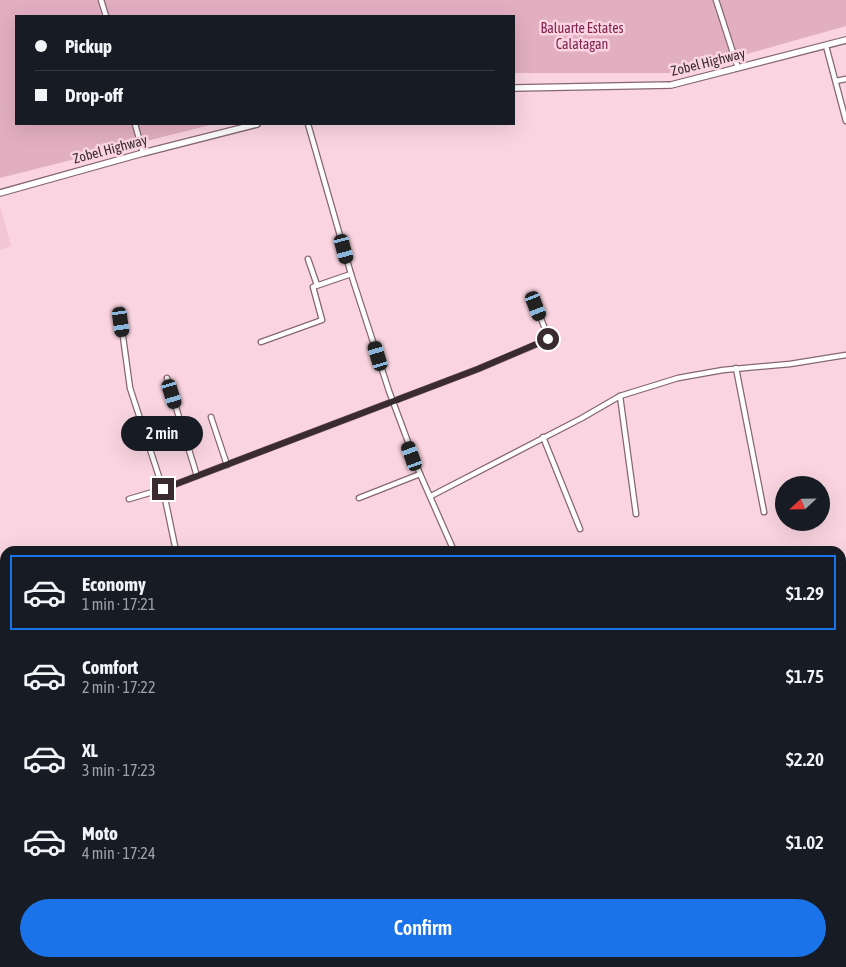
<!DOCTYPE html>
<html lang="en">
<head>
<meta charset="utf-8">
<style>
  body { margin:0; font-family:"Asap Condensed",sans-serif; background:#242831; color:#f1f3f6; height:100vh; display:flex; flex-direction:column; font-size:19px; white-space:nowrap }
  * { box-sizing:border-box; margin:0 }
  p { font-size:16px; color:#9ea1a6 }
  .icon { flex:none; width:28px; height:28px; fill:none; stroke:currentColor; stroke-width:2; stroke-linecap:round; stroke-linejoin:round }
  .map { position:relative; flex:1; overflow:hidden }
  .panel { position:absolute; left:0px; top:546px; width:846px; height:421px; display:flex; flex-direction:column; background:#171b24; border-radius:15px 15px 0 0; box-shadow:0 5px 20px #0002 }
  .panel>* { flex:none }
  .banner { position:absolute; left:15px; top:15px; width:500px; height:110px; border-radius:0px; box-shadow:0 5px 20px #0002; display:grid; align-content:center; height:110px; padding:0 20px; background:#171b24 }
  .needle { width:32px; rotate:248deg }
  .buttons { position:absolute; left:775px; top:476px; display:grid; gap:10px }
  .buttons a { display:grid; place-items:center; width:55px; height:55px; border-radius:50%; background:#171b24; box-shadow:0 5px 20px #0002; font-size:25px }
  .end { position:absolute; width:22px; height:22px; margin:-11px; border:6px solid #392b30; background:#fff; box-shadow:0 0 0 2px #fff }
  .from { border-radius:50% }
  .bubble { position:absolute; height:35px; border-radius:18px; background:#171b24; box-shadow:0 5px 20px #0002; font-size:16px; font-weight:600; line-height:35px; text-align:center }
  .car { position:absolute; width:15px; height:30px; margin:-15px -8px; border-radius:6px; box-shadow:0 0 4px 1px #0007; background:linear-gradient(#222 24%,#8ab4d8 0 40%,#222 0 76%,#8ab4d8 0 86%,#222 0) }
  .banner b { display:flex; align-items:center; gap:18px; height:48px; font-size:19px }
  .banner b+b { border-top:1px solid #363941 }
  .banner i { width:12px; height:12px; background:#f1f3f6 }
  ul { padding:9px 0 0; list-style:none }
  li { display:flex; align-items:center; gap:15px; height:75px; margin:0 10px 8px; padding:0 10px; border:2px solid transparent; border-radius:0px }
  li div { flex:1 }
  li b { display:block; font-size:19px }
  li em { font-style:normal; font-weight:600 }
  li.selected { border-color:#1a73e8 }
  li>.icon { width:45px; height:45px; stroke-width:1.5 }
  .button { display:flex; gap:10px; margin-top:auto; padding:10px 20px }
  .button a { flex:1; height:58px; border-radius:30px; background:#1a73e8; color:#fff; font-size:20px; font-weight:600; line-height:58px; text-align:center }
  .map>svg:first-child { display:block }
  .built { fill:#f2c5d5 }
  .green { fill:#e2afc1 }
  .water { fill:#b86c8a; stroke:#92586f }
  .lines { fill:none; stroke-linecap:round; stroke-linejoin:round }
  .minor-casing { stroke:#866672; stroke-width:7 }
  .major-casing { stroke:#866672; stroke-width:8 }
  .minor { stroke:#fff; stroke-width:4.5 }
  .major { stroke:#fff; stroke-width:5.5 }
  .route { stroke:#392b30; stroke-width:6 }
  .labels { text-anchor:middle; stroke-width:5; stroke-linejoin:round; paint-order:stroke }
  .park-label { font-size:14px; fill:#812551; stroke:#fad5e1 }
  .street-label { font-size:14px; fill:#392b30; stroke:#fad5e1 }
</style>
</head>
<body>
<div class="map">
<svg width="846" height="967" viewBox="0 0 846 967">
  <rect width="100%" height="100%" fill="#fad5e1"/>
  <!-- built -->
  <path class="built" d="M0,205L11,246L0,250Z"/>
  <!-- green -->
  <path class="green" d="M0,0H846V26L680,73H514V16H16V124H214L0,178Z"/>
  <!-- water -->
  <g class="water">
    <path d="M841,649L846,658V693L841,695Z"/>
    <path d="M846,696V748L841,750V698Z"/>
    <path d="M846,754V819L843,820L841,818V757Z"/>
    <path d="M846,892V967H612L615,962H841V894Z"/>
  </g>
  <g class="lines">
    <defs>
      <g id="minor">
        <path d="M101,0L106,16"/>
        <path d="M716,0L738,68"/>
        <path d="M826,46L846,121"/>
        <path d="M836,81L846,79"/>
        <path d="M135,124L143,153"/>
        <path d="M308,124L351,274L389,391L420,474L454,551"/>
        <path d="M308,259L317,285"/>
        <path d="M121,322L130,388L163,489L129,499"/>
        <path d="M261,342L322,320L313,287L351,274"/>
        <path d="M736,368L764,512"/>
        <path d="M167,378L197,476"/>
        <path d="M620,396L636,514"/>
        <path d="M211,417L227,465"/>
        <path d="M543,437L580,529"/>
        <path d="M431,496L582,418L620,396L678,378L723,370L790,364L846,355"/>
        <path d="M359,498L420,474"/>
        <path d="M176,551L163,489L478,369L549,339L536,306"/>
        <path d="M0,570L5,571"/>
        <path d="M841,608H846"/>
        <path d="M0,707L5,708"/>
        <path d="M582,962L583,967"/>
      </g>
      <g id="major">
        <path d="M514,88L671,85L846,40"/>
        <path d="M0,193L143,153L257,124"/>
      </g>
    </defs>
    <!-- minor casing -->
    <use href="#minor" class="minor-casing"/>
    <!-- major casing -->
    <use href="#major" class="major-casing"/>
    <!-- minor -->
    <use href="#minor" class="minor"/>
    <!-- major -->
    <use href="#major" class="major"/>
  </g>
  <g class="lines">
    <!-- route -->
    <path class="route" d="M163,489L478,369L548,339"/>
  </g>
  <g class="labels">
    <!-- park labels -->
    <g class="park-label">
      <text x="582" y="33">Baluarte Estates<tspan x="582" dy="16">Calatagan</tspan></text>
    </g>
    <!-- street labels -->
    <g class="street-label">
      <text transform="translate(708 62) rotate(-14)" y="5">Zobel Highway</text>
      <text transform="translate(110 149) rotate(-15)" y="5">Zobel Highway</text>
    </g>
  </g>
</svg>
<div class="buttons">
<a><svg class="needle" viewBox="-14 -14 28 28"><path d="M0-13l5 13h-10z" fill="#e53935"/><path d="M0 13l5-13h-10z" fill="#9ea1a6"/></svg></a>
</div>
<i class="end from" style="left:548px;top:339px"></i>
<i class="end" style="left:163px;top:489px"></i>
<div class="bubble" style="left:121px;top:416px;width:82px">2 min</div>
<i class="car" style="left:344px;top:249px;rotate:165deg"></i>
<i class="car" style="left:536px;top:306px;rotate:159deg"></i>
<i class="car" style="left:121px;top:322px;rotate:172deg"></i>
<i class="car" style="left:378px;top:356px;rotate:343deg"></i>
<i class="car" style="left:172px;top:394px;rotate:163deg"></i>
<i class="car" style="left:412px;top:456px;rotate:340deg"></i>
<div class="banner">
<b><i class="from"></i>Pickup</b>
<b><i></i>Drop-off</b>
</div>
<section class="panel">
<ul>
<li class="selected"><svg class="icon" aria-label="car" viewBox="0 0 24 24"><path d="M5 17H2v-5l4-1 3-4h7l3 4 3 1v5h-3M9 17h6M6 11h13"/><circle cx="7" cy="17" r="2"/><circle cx="17" cy="17" r="2"/></svg><div><b>Economy</b><p>1 min · 17:21</p></div><em>$1.29</em></li>
<li><svg class="icon" aria-label="car" viewBox="0 0 24 24"><path d="M5 17H2v-5l4-1 3-4h7l3 4 3 1v5h-3M9 17h6M6 11h13"/><circle cx="7" cy="17" r="2"/><circle cx="17" cy="17" r="2"/></svg><div><b>Comfort</b><p>2 min · 17:22</p></div><em>$1.75</em></li>
<li><svg class="icon" aria-label="car" viewBox="0 0 24 24"><path d="M5 17H2v-5l4-1 3-4h7l3 4 3 1v5h-3M9 17h6M6 11h13"/><circle cx="7" cy="17" r="2"/><circle cx="17" cy="17" r="2"/></svg><div><b>XL</b><p>3 min · 17:23</p></div><em>$2.20</em></li>
<li><svg class="icon" aria-label="car" viewBox="0 0 24 24"><path d="M5 17H2v-5l4-1 3-4h7l3 4 3 1v5h-3M9 17h6M6 11h13"/><circle cx="7" cy="17" r="2"/><circle cx="17" cy="17" r="2"/></svg><div><b>Moto</b><p>4 min · 17:24</p></div><em>$1.02</em></li>
</ul>
<div class="button"><a>Confirm</a></div>
</section>
</div>
</body>
</html>
